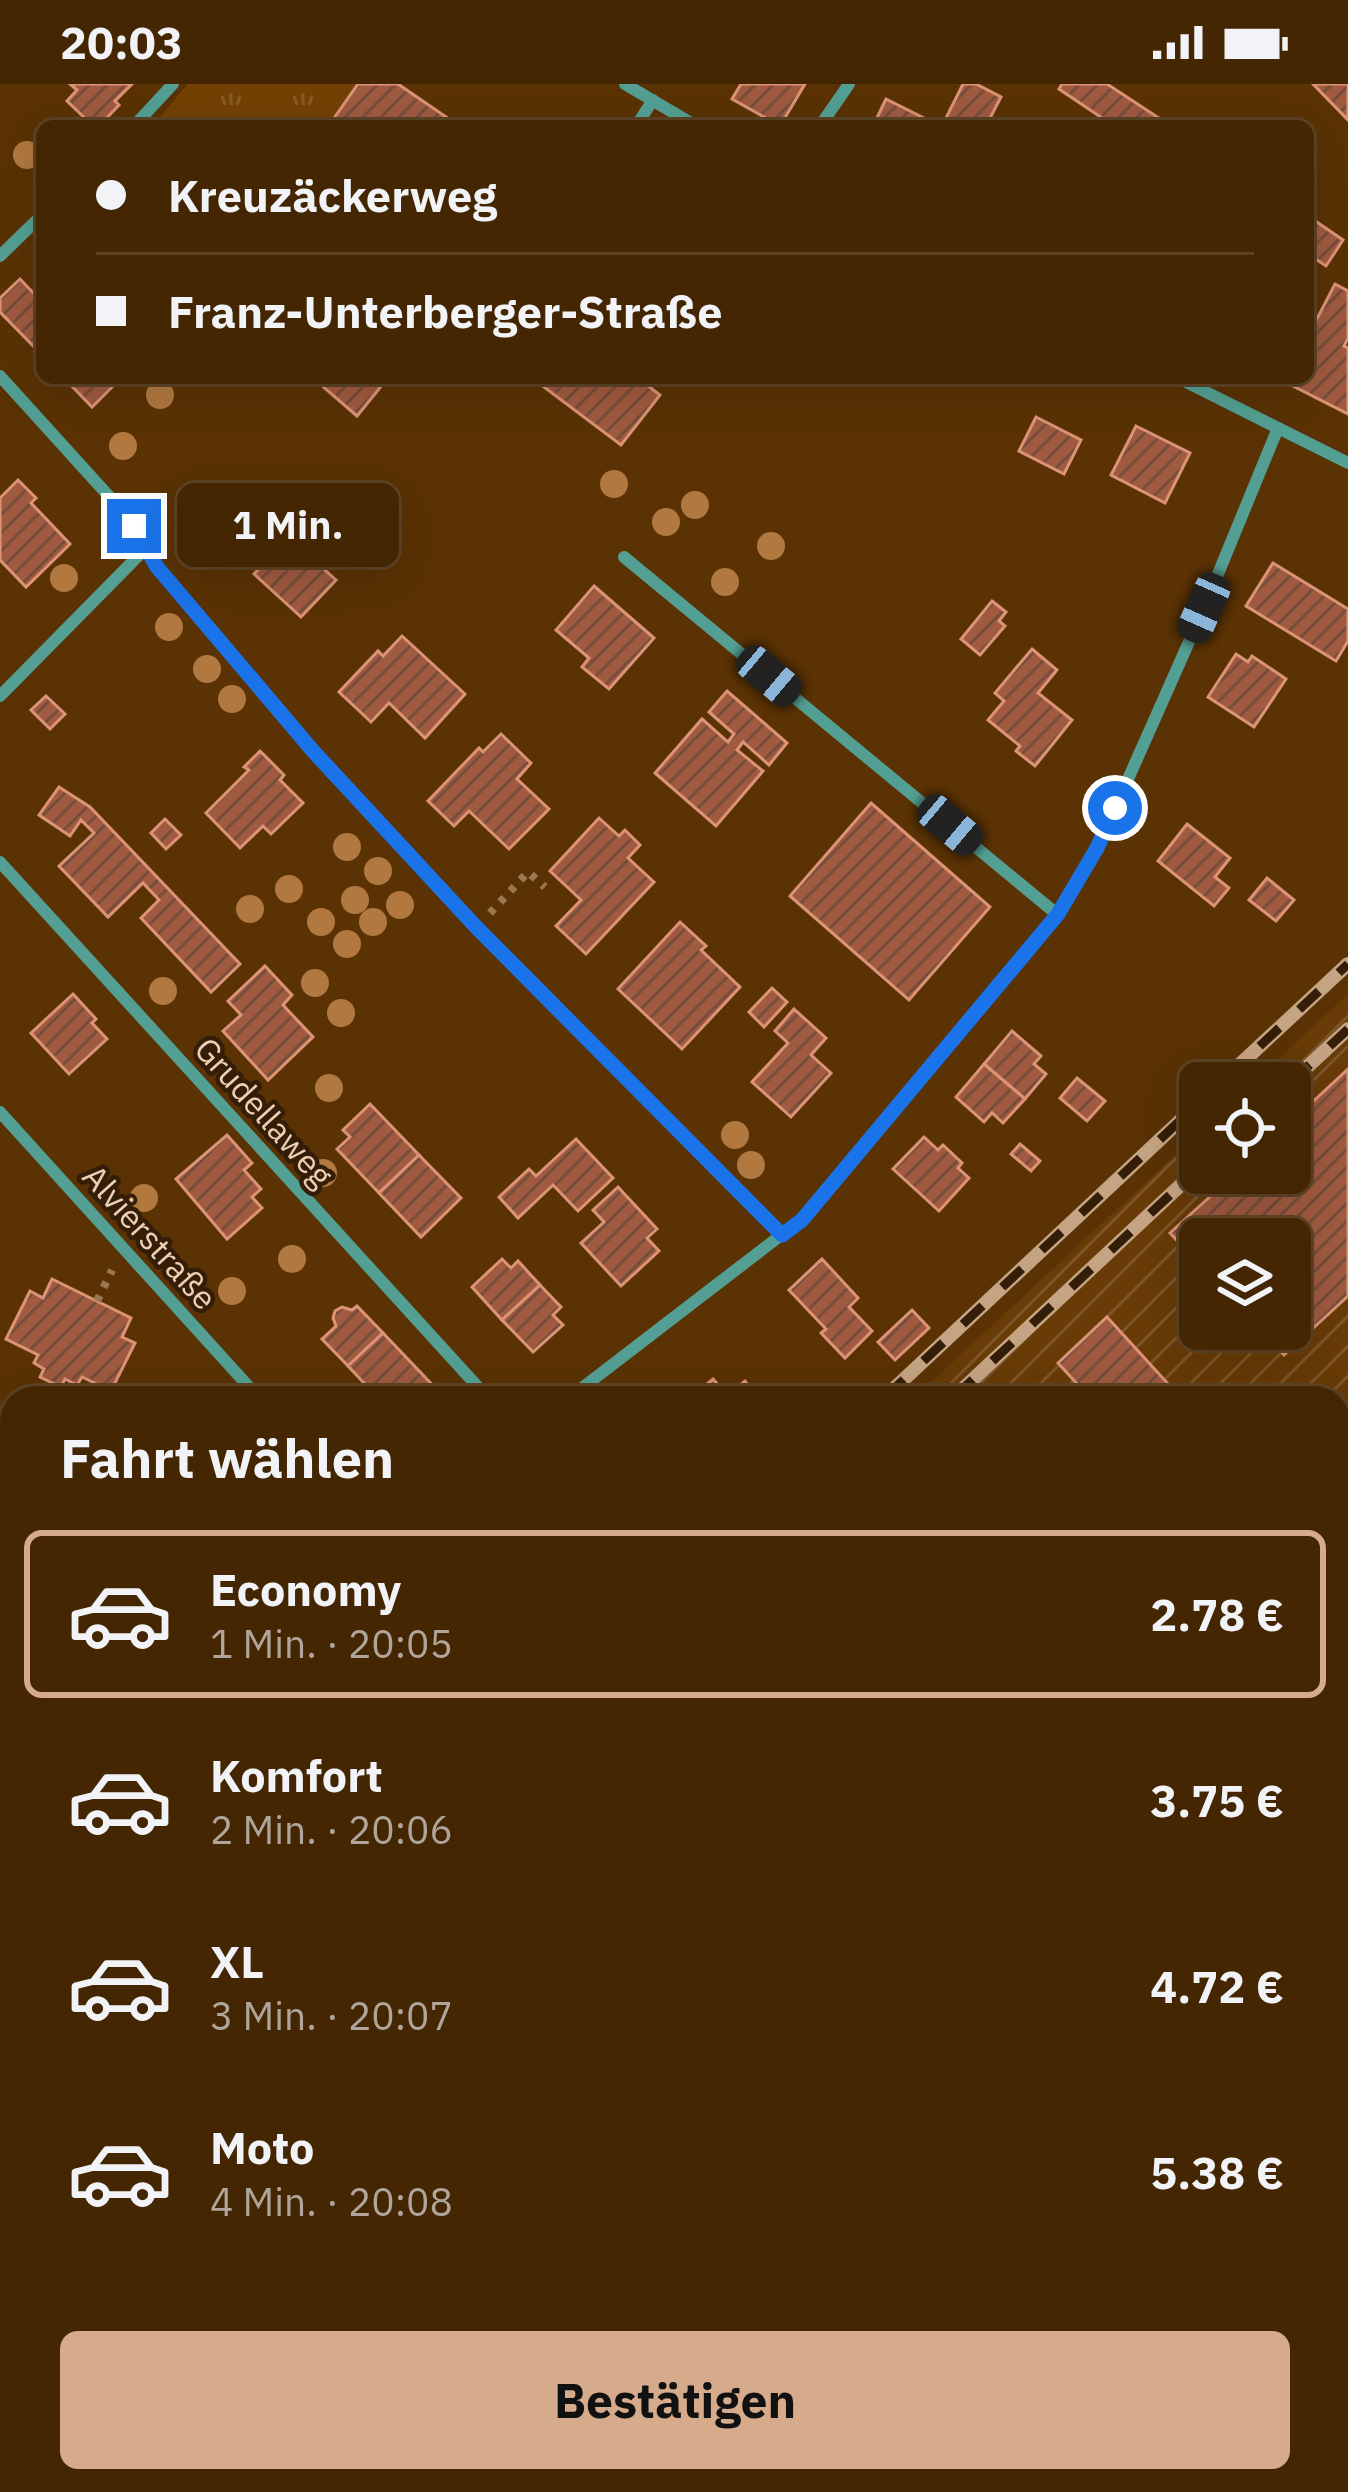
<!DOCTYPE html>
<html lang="de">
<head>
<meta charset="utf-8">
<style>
  body { margin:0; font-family:"IBM Plex Sans",sans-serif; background:#4b2e0d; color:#f1f3f6; height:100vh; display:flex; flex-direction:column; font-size:45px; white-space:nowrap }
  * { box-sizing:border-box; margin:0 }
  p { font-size:39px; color:#afa59a }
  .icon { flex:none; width:66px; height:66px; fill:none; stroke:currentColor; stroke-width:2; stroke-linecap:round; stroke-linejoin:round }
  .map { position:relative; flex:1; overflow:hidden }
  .details { position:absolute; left:0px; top:1302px; width:1350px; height:1107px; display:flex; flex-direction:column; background:#442603; border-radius:36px 36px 0 0; box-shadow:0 12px 48px #0002,0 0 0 3px #5c4325 }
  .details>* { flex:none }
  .top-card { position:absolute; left:36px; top:36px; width:1278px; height:264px; border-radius:18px; box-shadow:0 12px 48px #0002,0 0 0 3px #5c4325; display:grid; align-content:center; height:264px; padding:0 60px; background:#442603 }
  .buttons { position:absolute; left:1179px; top:978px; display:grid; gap:24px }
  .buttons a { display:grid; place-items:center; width:132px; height:132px; border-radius:18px; background:#442603; box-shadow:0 12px 48px #0002,0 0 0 3px #5c4325; font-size:60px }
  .end { position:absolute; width:54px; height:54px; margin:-27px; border:15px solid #1a73e8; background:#fff; box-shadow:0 0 0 6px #fff }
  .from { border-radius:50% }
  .bubble { position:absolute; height:84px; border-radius:18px; background:#442603; box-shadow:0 12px 48px #0002,0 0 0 3px #5c4325; font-size:39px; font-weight:700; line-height:84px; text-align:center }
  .car { position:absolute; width:36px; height:72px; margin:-36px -18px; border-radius:15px; box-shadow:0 0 9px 3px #0007; background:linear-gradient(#222 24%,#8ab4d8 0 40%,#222 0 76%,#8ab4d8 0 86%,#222 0) }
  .top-card b { display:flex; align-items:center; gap:42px; height:114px; font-size:45px }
  .top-card b+b { border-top:3px solid #5c4325 }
  .top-card i { width:30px; height:30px; background:#f1f3f6 }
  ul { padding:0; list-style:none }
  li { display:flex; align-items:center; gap:36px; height:168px; margin:0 24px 18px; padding:0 36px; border:6px solid transparent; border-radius:18px }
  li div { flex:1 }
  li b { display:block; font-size:45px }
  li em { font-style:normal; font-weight:700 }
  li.on { border-color:#d6ab8b }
  li>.icon { width:108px; height:108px; stroke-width:1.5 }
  h2 { padding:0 60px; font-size:54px; line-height:144px }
  .button { display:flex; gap:24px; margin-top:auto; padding:24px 60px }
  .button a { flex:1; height:138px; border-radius:18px; background:#d6ab8b; color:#111; font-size:48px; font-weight:700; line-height:138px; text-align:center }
  .status { display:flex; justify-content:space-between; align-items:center; height:84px; padding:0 60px; background:#442603; direction:ltr }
  .status svg { height:33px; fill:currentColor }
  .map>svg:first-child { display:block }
  .industrial { fill:url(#industrial-furrows); fill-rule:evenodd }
  .grass { fill:url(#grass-tufts) }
  .building { fill:url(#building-hatch); stroke:#dd9376; stroke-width:3 }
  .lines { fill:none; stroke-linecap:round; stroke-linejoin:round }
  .path { stroke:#9a7651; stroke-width:8; stroke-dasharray:6 9; stroke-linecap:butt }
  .service { stroke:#539f93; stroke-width:9 }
  .minor { stroke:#539f93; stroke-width:12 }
  .tertiary { stroke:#539f93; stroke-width:21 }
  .rail-casing { stroke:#c5a484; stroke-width:14 }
  .rail { stroke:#351e07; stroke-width:9; stroke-dasharray:27; stroke-linecap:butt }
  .tree { fill:#b17840 }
  .route { stroke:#1a73e8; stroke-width:15 }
  .labels { text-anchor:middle; stroke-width:9; stroke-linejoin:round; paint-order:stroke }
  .street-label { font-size:33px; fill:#eecfb5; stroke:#351e07 }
</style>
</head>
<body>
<div class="status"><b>20:03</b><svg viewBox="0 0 49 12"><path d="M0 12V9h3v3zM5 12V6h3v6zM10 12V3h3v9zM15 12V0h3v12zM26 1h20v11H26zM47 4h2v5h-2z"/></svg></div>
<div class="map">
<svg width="1348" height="2408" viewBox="0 0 1348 2408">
  <defs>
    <pattern id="industrial-furrows" width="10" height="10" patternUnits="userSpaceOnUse" patternTransform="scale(3)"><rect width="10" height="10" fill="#683b07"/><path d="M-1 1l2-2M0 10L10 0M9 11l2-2" fill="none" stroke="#7e5629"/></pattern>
    <pattern id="grass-tufts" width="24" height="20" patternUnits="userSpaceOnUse" patternTransform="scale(3)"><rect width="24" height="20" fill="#744104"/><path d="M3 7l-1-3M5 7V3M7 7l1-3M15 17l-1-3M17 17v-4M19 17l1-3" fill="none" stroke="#885b26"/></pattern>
    <pattern id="building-hatch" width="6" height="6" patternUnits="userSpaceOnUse" patternTransform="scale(3)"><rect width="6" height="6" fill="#9f5a3f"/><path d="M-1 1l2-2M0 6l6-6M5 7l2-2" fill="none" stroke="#774d3b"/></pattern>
  </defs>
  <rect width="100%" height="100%" fill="#5a3204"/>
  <!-- industrial -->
  <g class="industrial">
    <path d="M1348,910V2058L1338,2064V1314H914L1200,1048V1089H1290V999H1253ZM1200,1155H1290V1245H1200Z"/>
    <path d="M12,2154V2397H795L781,2408H0V2166Z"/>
  </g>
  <!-- grass -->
  <g class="grass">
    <path d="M188,0H358L332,36L340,42H157L158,35Z"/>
    <path d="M1348,2058V2408H781L795,2397H1338V2064Z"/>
  </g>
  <!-- building -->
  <g class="building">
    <path d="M70,0H132L115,17L119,21L99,42H93L67,17L77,6Z"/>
    <path d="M358,0H398L452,37V42H340L332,37Z"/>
    <path d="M741,0H805L780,42L732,15Z"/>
    <path d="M963,0H976L1001,13L986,42H963L946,34Z"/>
    <path d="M1062,0H1107L1171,42H1114L1059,5Z"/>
    <path d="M1313,0H1348V36Z"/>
    <path d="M886,15L940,42H873Z"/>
    <path d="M1308,132L1343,156L1326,182L1308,170Z"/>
    <path d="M20,195L42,218V271L0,228V214Z"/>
    <path d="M1335,200L1348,207V254L1344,262L1348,264V330L1285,298L1286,294H1308V252Z"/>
    <path d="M64,294H116L119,296L92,323Z"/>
    <path d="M313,294H386L387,295L357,332Z"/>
    <path d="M532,294H638L660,311L621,361Z"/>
    <path d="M1036,333L1081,356L1064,390L1019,367Z"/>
    <path d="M1136,342L1190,369L1165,419L1111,391Z"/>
    <path d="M18,396L36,414L31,419L70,460L26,503L0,476V414Z"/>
    <path d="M286,433L312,457L303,466L336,496L301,533L254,490L274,468L263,458Z"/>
    <path d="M1273,479L1348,525V557L1336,577L1246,522Z"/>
    <path d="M594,502L654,554L609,605L582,583L589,574L556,546Z"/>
    <path d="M992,517L1006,528L999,537L1005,542L980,571L961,555Z"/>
    <path d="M402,552L465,610L425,654L389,619L371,638L339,608L378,567L383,572Z"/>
    <path d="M1032,565L1057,586L1038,609L1072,636L1035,682L1016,667L1020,662L988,636L1004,617L995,609Z"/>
    <path d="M1236,570L1248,578L1252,572L1286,595L1254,643L1208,613Z"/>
    <path d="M727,607L787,659L769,681L743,658L737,666L763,687L716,742L655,689L702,635L728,658L734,650L709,628Z"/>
    <path d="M46,612L65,630L50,645L31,626Z"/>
    <path d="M501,650L531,679L517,695L549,725L509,765L469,727L454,742L428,717L479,664L483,668Z"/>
    <path d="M260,667L284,691L280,696L303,719L271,750L263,742L240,764L206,729L249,686L244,683Z"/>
    <path d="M59,703L90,723L240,880L211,908L141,834L159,816L143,799L108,833L59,782L94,749L81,736L70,752L39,731Z"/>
    <path d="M871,719L990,823L909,916L790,812Z"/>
    <path d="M599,734L619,752L625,746L640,761L628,774L654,798L586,870L556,842L581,816L550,787Z"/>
    <path d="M165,735L181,751L166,765L151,749Z"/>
    <path d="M1187,740L1230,774L1215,793L1229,804L1214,822L1158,777Z"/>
    <path d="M1267,794L1294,816L1276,837L1249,816Z"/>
    <path d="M680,838L706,862L701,866L740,903L682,965L618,905Z"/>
    <path d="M265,882L292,911L283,921L313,953L268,996L223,947L241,931L228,917Z"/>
    <path d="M772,904L787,918L764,943L749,928Z"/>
    <path d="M73,910L96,935L92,939L107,955L69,990L31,949Z"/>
    <path d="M794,925L826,954L811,971L831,989L791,1033L752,998L788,959L775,947Z"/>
    <path d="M1012,947L1041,972L1034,980L1046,990L1025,1015L984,980Z"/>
    <path d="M984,980L1025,1015L1003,1039L992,1029L984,1038L956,1013Z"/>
    <path d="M1348,985V1212L1284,1271L1259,1245H1290V1155H1200V1181L1170,1149L1236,1089H1290V1039Z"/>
    <path d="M1077,994L1105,1017L1087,1037L1060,1014Z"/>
    <path d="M370,1020L419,1071L379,1109L337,1065L350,1053L343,1046Z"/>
    <path d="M227,1051L252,1079L244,1086L261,1105L252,1113L262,1124L227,1155L176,1095Z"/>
    <path d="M924,1053L938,1066L943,1061L962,1079L958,1084L969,1094L939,1127L893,1085Z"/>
    <path d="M576,1055L613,1094L578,1127L553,1101L518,1134L499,1113L529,1085L536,1092Z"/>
    <path d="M1020,1060L1040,1077L1031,1087L1011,1070Z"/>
    <path d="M419,1071L461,1114L421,1153L379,1109Z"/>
    <path d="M618,1103L657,1145L647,1154L659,1167L621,1202L581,1159L604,1138L593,1126Z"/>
    <path d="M502,1175L511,1184L518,1177L540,1201L502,1236L472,1203Z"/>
    <path d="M822,1175L858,1214L849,1223L872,1247L845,1274L821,1249L826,1245L789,1206Z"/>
    <path d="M52,1195L131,1234L122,1253L135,1259L111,1307L82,1293L77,1301L65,1295L61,1303L40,1293L44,1285L34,1279L38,1271L6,1255L30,1207L43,1214Z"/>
    <path d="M540,1201L561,1223L553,1231L563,1241L533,1268L502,1236Z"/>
    <path d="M357,1222L383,1249L348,1282L322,1255L336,1242L333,1234L335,1227L342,1223L352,1226Z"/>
    <path d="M912,1226L929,1244L895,1276L878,1258Z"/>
    <path d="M1107,1233L1181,1314H1090L1058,1279Z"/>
    <path d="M383,1249L442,1311L439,1314H378L348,1282Z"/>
    <path d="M713,1295L727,1311L745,1297L758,1314H690Z"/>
    <path d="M6,1432L12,1439V1535L0,1522V1438Z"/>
    <path d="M0,1575L12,1588V1615L0,1626Z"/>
    <path d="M4,1846L12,1855V1893L0,1903V1850Z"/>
    <path d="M0,2369L12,2381V2397H27L37,2408H0Z"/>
    <path d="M281,2397H307L314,2408H263Z"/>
  </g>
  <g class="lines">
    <!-- path -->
    <g class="path">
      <path d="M490,829L528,788L545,803"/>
      <path d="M97,1217L112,1186"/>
      <path d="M0,1362L12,1376"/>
    </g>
    <!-- service -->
    <g class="service">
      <path d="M11,1399L12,1400"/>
      <path d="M0,2285L12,2304"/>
      <path d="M70,2397L77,2408"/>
    </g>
    <!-- minor -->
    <g class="minor">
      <path d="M625,0L696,42"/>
      <path d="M134,42L173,0"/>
      <path d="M636,42L653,16"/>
      <path d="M820,42L849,0"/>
      <path d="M0,172L42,131"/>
      <path d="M0,292L135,441L157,483L313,667L477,844L782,1151"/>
      <path d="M1178,294L1348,379"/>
      <path d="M624,473L1058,831"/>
      <path d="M0,612L147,463"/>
      <path d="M0,778L488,1314"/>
      <path d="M0,1028L259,1314"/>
      <path d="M569,1314L802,1135L1058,831L1097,765L1204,524L1278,344"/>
      <path d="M0,1783L12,1772"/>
    </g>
    <!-- tertiary -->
    <g class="tertiary">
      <path d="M1338,2064L1348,2058"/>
      <path d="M781,2408L795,2397"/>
    </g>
    <defs>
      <g id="rail">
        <path d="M1220,999L1348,880"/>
        <path d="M1290,999L1348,945"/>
        <path d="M884,1314L1200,1018"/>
        <path d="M953,1314L1200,1083"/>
        <path d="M0,2141L12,2130"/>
        <path d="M0,2207L12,2195"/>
      </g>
    </defs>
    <!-- rail casing -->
    <use href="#rail" class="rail-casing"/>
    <!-- rail -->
    <use href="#rail" class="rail"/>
  </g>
  <!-- trees -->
  <g class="tree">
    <circle cx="27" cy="71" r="14"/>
    <circle cx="160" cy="311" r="14"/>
    <circle cx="123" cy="362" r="14"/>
    <circle cx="614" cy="400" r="14"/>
    <circle cx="695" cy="421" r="14"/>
    <circle cx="666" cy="438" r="14"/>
    <circle cx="771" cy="462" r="14"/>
    <circle cx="64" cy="494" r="14"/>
    <circle cx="725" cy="498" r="14"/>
    <circle cx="169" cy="543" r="14"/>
    <circle cx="207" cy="585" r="14"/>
    <circle cx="232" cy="615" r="14"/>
    <circle cx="347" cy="763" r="14"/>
    <circle cx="378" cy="787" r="14"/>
    <circle cx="289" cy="805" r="14"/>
    <circle cx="355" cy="816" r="14"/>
    <circle cx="400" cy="821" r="14"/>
    <circle cx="250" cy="825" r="14"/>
    <circle cx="321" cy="838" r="14"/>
    <circle cx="373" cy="838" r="14"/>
    <circle cx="347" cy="860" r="14"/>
    <circle cx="315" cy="899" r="14"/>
    <circle cx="163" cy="907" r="14"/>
    <circle cx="341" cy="929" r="14"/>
    <circle cx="329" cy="1004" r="14"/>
    <circle cx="735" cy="1051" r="14"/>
    <circle cx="751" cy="1081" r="14"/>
    <circle cx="323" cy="1089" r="14"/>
    <circle cx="144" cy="1114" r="14"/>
    <circle cx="292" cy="1175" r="14"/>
    <circle cx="232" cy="1207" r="14"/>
  </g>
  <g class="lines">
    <!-- route -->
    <path class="route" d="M134,442L157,483L313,667L477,844L782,1151L802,1136L1058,830L1097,764L1115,724"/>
  </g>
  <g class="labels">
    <!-- street labels -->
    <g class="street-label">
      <text transform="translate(264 1028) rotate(48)" y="12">Grudellaweg</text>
      <text transform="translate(150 1153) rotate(48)" y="12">Alvierstraße</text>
    </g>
  </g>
</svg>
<div class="buttons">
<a><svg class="icon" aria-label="locate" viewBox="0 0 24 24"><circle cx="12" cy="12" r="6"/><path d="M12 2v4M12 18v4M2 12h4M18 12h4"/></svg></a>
<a><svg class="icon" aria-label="layers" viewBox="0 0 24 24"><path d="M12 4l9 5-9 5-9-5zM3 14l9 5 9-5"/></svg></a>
</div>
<i class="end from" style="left:1115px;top:724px"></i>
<i class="end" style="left:134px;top:442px"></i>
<div class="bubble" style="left:177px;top:399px;width:222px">1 Min.</div>
<i class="car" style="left:1204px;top:524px;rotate:204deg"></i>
<i class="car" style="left:769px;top:592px;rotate:130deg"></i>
<i class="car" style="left:950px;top:741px;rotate:130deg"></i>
<div class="top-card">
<b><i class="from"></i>Kreuzäckerweg</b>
<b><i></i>Franz-Unterberger-Straße</b>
</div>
<section class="details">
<h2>Fahrt wählen</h2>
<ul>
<li class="on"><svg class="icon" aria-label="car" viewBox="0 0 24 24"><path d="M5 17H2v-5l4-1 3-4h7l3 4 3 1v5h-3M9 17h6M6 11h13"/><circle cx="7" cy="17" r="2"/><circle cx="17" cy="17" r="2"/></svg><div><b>Economy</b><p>1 Min. · 20:05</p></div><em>2.78 €</em></li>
<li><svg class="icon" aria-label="car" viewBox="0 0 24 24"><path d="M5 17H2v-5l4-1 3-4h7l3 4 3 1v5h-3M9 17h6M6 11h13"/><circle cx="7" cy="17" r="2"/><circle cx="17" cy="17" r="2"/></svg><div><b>Komfort</b><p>2 Min. · 20:06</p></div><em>3.75 €</em></li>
<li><svg class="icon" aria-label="car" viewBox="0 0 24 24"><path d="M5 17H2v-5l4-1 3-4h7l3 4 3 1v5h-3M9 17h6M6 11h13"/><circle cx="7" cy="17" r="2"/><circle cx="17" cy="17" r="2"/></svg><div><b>XL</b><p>3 Min. · 20:07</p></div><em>4.72 €</em></li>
<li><svg class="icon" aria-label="car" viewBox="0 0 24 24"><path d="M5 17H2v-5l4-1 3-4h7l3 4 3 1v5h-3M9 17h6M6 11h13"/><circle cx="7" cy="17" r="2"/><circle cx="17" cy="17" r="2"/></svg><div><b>Moto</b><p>4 Min. · 20:08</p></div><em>5.38 €</em></li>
</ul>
<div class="button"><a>Bestätigen</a></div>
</section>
</div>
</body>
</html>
